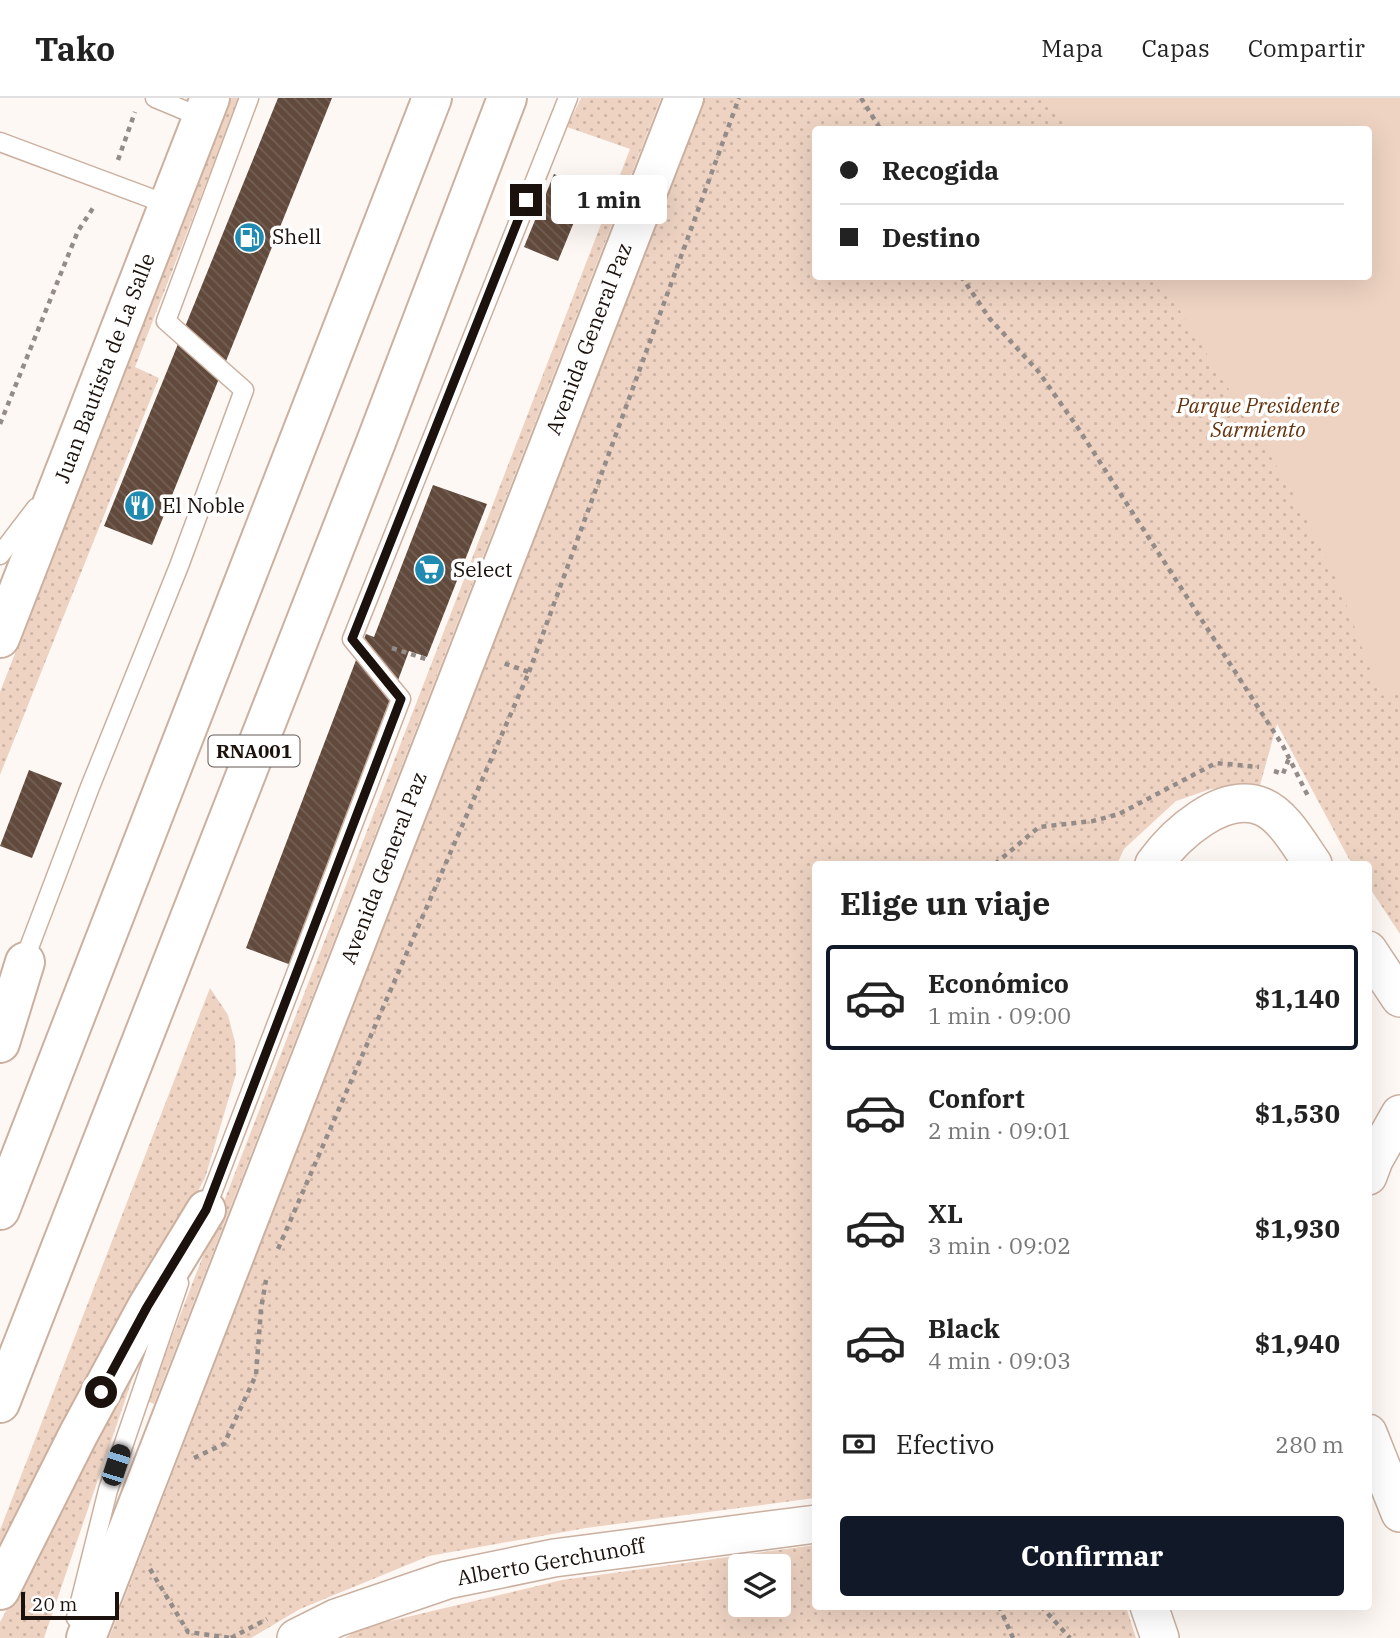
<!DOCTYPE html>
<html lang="es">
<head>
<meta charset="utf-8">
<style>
  body { margin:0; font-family:"IBM Plex Serif",serif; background:#f6f6f6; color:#222; height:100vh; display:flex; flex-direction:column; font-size:26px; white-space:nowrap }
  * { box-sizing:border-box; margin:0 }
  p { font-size:23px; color:#767676 }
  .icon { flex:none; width:38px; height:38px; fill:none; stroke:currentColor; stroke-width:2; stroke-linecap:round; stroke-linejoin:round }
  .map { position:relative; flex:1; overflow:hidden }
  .details { position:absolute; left:812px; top:763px; width:560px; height:749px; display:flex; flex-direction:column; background:#fff; border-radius:7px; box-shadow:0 7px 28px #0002 }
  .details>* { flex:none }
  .guide { position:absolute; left:812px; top:28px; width:560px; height:154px; border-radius:7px; box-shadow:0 7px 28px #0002; display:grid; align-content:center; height:154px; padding:0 28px; background:#fff }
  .controls { position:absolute; left:728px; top:1456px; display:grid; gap:14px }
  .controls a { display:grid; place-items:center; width:63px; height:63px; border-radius:7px; background:#fff; box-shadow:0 7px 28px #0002; font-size:35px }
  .scale { position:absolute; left:21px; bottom:18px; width:98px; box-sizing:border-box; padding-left:7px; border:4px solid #1c120d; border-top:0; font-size:19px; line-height:24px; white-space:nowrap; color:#1c120d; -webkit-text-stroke:5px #fff; paint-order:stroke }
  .end { position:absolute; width:32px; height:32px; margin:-16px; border:9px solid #1c120d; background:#fff; box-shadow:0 0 0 4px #fff }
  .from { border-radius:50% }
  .bubble { position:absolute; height:49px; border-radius:7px; background:#fff; box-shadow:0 7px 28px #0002; font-size:23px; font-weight:700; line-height:49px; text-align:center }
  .car { position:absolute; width:21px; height:42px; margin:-21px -10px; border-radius:9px; box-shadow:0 0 5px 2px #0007; background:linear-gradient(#222 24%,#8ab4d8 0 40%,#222 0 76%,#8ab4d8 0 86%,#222 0) }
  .guide b { display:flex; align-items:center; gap:24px; height:66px; font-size:26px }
  .guide b+b { border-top:2px solid #e0e0e0 }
  .guide i { width:18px; height:18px; background:#222 }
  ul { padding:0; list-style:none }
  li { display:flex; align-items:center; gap:21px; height:105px; margin:0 14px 10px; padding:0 14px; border:4px solid transparent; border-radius:7px }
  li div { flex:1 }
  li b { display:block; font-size:26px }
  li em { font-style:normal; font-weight:700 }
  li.on { border-color:#111827 }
  li>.icon { width:63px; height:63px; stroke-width:1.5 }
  h2 { padding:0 28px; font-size:32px; line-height:84px }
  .pay { display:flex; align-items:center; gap:18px; height:77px; padding:0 28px; font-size:26px }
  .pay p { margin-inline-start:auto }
  .action { display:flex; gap:14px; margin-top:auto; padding:14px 28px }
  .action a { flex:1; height:80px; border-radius:7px; background:#111827; color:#fff; font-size:28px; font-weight:700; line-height:80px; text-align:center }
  header { display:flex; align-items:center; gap:42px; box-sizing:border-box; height:98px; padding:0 35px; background:#fff; border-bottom:2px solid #e0e0e0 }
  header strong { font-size:33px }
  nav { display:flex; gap:38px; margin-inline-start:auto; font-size:24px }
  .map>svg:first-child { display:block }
  .grass { fill:url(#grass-dots); fill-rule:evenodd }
  .garden { fill:#eed3c2 }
  .building { fill:url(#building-back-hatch) }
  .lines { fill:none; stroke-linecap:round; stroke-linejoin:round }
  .lane-casing { stroke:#cbb0a0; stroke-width:21 }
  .street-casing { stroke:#cbb0a0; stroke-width:40 }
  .secondary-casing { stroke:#cbb0a0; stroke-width:42 }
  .highway-casing { stroke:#cbb0a0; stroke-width:42 }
  .path { stroke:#948c88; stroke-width:4.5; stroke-dasharray:5 5; stroke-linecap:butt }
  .lane { stroke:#fff; stroke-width:18 }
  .street { stroke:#fff; stroke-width:37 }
  .secondary { stroke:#fff; stroke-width:38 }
  .highway { stroke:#fff; stroke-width:38 }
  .route { stroke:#1c120d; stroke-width:9 }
  .labels { text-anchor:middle; stroke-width:7; stroke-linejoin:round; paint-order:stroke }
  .shield { fill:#fff; stroke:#605956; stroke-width:2 }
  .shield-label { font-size:19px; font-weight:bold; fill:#1c120d }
  .poi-label { font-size:21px; fill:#1c120d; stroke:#fff; text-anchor:start }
  .street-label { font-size:21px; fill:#1c120d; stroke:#fff }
  .park-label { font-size:21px; font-style:italic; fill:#65340e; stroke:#fff }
</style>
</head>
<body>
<header>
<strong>Tako</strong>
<nav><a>Mapa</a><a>Capas</a><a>Compartir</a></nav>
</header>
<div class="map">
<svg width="1400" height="1540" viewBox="0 0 1400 1540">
  <defs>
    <pattern id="grass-dots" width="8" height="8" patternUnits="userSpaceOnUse" patternTransform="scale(1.75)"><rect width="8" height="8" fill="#eed3c2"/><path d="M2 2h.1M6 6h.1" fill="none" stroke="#ccb4a6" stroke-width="1.8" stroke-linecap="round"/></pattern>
    <pattern id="building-back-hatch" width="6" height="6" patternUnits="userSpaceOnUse" patternTransform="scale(1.75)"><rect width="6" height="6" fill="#614a3c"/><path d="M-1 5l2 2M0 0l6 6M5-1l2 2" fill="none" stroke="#736054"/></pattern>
  </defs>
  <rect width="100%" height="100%" fill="#fef8f5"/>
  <!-- grass -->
  <g class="grass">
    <path d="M231,0H239L135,269L159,280L0,677V594Z"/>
    <path d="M581,0H661L154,1306L147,1303L630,51L567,29Z"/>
    <path d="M703,0H1400V836L1369,789L1368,766H1353L1349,761L1277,626L1260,687L1211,691L1176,703L1124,751L1117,766H816L815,1400L586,1430L429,1458L300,1511L251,1540H109ZM816,32H1368V178H816Z"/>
    <path d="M210,890L228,917L235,944L236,976L205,1080L0,1465V1432Z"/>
    <path d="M133,1270L134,1276L44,1540H0V1524L98,1342L97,1328Z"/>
    <path d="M815,1447L816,1508L1126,1509L1136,1540H345L361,1530L562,1482ZM740,1468H779V1507H740Z"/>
  </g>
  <!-- garden -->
  <path class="garden" d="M1048,0H1400V595L1380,598L1338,484L1291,391L1159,179L1368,178V32L1067,31Z"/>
  <!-- building -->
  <g class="building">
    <path d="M278,0H332L152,447L104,428Z"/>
    <path d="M554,76L588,90L558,163L524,149Z"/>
    <path d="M433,387L487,406L427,559L409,553L291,867L246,850L366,536L374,539Z"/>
    <path d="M29,672L62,685L32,760L0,748Z"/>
  </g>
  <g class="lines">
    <defs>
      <g id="lane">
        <path d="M155,0L203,20"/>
        <path d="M0,44L169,107"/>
        <path d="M0,457L36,410"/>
        <path d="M22,868L90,689L179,468L244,292L166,223L249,0"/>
        <path d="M204,1116L401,601L352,541L568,0"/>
        <path d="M76,1520L108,1392L179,1185"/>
      </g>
      <g id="street">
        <path d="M1154,766C1175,737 1223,692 1263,709C1284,718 1300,748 1313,766"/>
        <path d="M1368,852L1400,900"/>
        <path d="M1368,1078L1374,1062L1400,1016"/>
        <path d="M1368,1335L1400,1415"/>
        <path d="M1149,1508L1160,1540"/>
        <path d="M296,1540L336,1520L447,1482L554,1460L816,1426"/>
      </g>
      <g id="secondary">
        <path d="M0,540L210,0"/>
        <path d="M86,1540L684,0"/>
      </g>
      <g id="highway">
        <path d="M0,945L25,864"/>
        <path d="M0,1112L432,0"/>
        <path d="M0,1305L376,344L507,0"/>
        <path d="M0,1492L78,1337L147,1209L206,1112"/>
      </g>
    </defs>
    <!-- lane casing -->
    <use href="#lane" class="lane-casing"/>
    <!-- street casing -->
    <use href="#street" class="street-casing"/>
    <!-- secondary casing -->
    <use href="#secondary" class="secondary-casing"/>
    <!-- highway casing -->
    <use href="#highway" class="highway-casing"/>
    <!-- path -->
    <g class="path">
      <path d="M861,0L881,32"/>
      <path d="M118,62L135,14"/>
      <path d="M961,178L990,221L1038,273L1078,330L1283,648L1309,700"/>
      <path d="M0,326L78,133L95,107"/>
      <path d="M392,550L429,562"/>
      <path d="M529,574L739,0"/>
      <path d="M1274,673L1283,676L1289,660"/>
      <path d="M995,766L1039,729L1093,723L1119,716L1216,665L1259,669"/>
      <path d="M278,1151L529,574L500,564"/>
      <path d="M194,1360L224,1346L256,1277L261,1211L266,1182"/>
      <path d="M150,1471L188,1534L231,1540"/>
      <path d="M999,1508L1013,1540"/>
      <path d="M1041,1508L1070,1540"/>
      <path d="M231,1540L267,1521"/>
    </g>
    <!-- lane -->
    <use href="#lane" class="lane"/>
    <!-- street -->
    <use href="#street" class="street"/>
    <!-- secondary -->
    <use href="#secondary" class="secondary"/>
    <!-- highway -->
    <use href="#highway" class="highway"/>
  </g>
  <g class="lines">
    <!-- route -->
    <path class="route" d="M101,1294L147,1209L206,1112L401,601L352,541L526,102"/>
  </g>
  <!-- icons -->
  <defs>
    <symbol id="fuel-disc" viewBox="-11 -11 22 22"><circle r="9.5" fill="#218ab1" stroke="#fff"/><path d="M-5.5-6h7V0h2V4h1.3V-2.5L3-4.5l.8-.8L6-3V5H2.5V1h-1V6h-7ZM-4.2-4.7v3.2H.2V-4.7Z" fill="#fff"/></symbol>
    <symbol id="restaurant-disc" viewBox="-11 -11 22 22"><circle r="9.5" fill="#218ab1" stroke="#fff"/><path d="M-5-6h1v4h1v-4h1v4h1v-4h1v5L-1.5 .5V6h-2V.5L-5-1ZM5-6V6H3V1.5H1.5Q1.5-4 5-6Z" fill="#fff"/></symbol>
    <symbol id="supermarket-disc" viewBox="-11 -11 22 22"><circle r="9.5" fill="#218ab1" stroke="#fff"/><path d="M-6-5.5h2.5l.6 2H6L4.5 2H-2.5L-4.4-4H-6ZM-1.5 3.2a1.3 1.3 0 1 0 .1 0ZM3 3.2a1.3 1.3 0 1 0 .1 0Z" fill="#fff"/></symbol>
  </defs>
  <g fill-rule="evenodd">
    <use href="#fuel-disc" x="232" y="122" width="35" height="35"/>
    <use href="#restaurant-disc" x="122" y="390" width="35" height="35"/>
    <use href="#supermarket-disc" x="412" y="454" width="35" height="35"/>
  </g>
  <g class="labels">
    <!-- shield labels -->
    <rect class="shield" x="208.5" y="637.5" width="91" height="31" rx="5"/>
    <g class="shield-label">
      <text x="254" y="660">RNA001</text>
    </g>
    <!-- poi labels -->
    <g class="poi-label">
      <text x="272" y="146">Shell</text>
      <text x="162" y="415">El Noble</text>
      <text x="453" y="479">Select</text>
    </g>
    <!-- street labels -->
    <g class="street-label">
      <text transform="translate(589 241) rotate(-69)" y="7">Avenida General Paz</text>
      <text transform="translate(105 270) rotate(-69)" y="7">Juan Bautista de La Salle</text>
      <text transform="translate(384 770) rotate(-69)" y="7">Avenida General Paz</text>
      <text transform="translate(551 1464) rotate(-10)" y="7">Alberto Gerchunoff</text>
    </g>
    <!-- park labels -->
    <g class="park-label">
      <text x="1258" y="315">Parque Presidente<tspan x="1258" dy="24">Sarmiento</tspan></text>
    </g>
  </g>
</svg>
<div class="controls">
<a><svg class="icon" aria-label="layers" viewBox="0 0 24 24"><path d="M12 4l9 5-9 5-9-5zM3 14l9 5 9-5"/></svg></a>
</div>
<div class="scale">20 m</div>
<i class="end from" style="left:101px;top:1294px"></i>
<i class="end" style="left:526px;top:102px"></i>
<div class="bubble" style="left:551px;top:77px;width:116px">1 min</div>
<i class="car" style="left:116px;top:1367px;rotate:18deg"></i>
<div class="guide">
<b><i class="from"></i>Recogida</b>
<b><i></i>Destino</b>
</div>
<section class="details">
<h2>Elige un viaje</h2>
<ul>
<li class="on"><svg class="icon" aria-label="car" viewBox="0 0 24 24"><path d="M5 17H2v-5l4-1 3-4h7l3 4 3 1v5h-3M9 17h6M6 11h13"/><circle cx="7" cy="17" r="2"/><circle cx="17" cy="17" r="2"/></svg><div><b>Económico</b><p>1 min · 09:00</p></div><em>$1,140</em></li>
<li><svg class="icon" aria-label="car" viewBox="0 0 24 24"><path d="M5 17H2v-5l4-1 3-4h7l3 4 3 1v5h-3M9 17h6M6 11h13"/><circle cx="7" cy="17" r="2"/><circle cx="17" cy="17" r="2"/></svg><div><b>Confort</b><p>2 min · 09:01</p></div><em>$1,530</em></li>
<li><svg class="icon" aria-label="car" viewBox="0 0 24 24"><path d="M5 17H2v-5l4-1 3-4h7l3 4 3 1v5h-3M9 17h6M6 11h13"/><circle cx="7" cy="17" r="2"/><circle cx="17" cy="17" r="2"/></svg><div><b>XL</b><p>3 min · 09:02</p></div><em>$1,930</em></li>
<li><svg class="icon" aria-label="car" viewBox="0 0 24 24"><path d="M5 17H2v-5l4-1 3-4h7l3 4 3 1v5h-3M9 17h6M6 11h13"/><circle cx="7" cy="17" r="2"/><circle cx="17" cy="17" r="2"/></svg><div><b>Black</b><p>4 min · 09:03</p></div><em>$1,940</em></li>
</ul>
<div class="pay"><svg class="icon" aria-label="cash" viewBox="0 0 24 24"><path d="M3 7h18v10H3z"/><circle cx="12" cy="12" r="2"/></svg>Efectivo<p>280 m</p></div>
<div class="action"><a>Confirmar</a></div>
</section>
</div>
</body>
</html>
